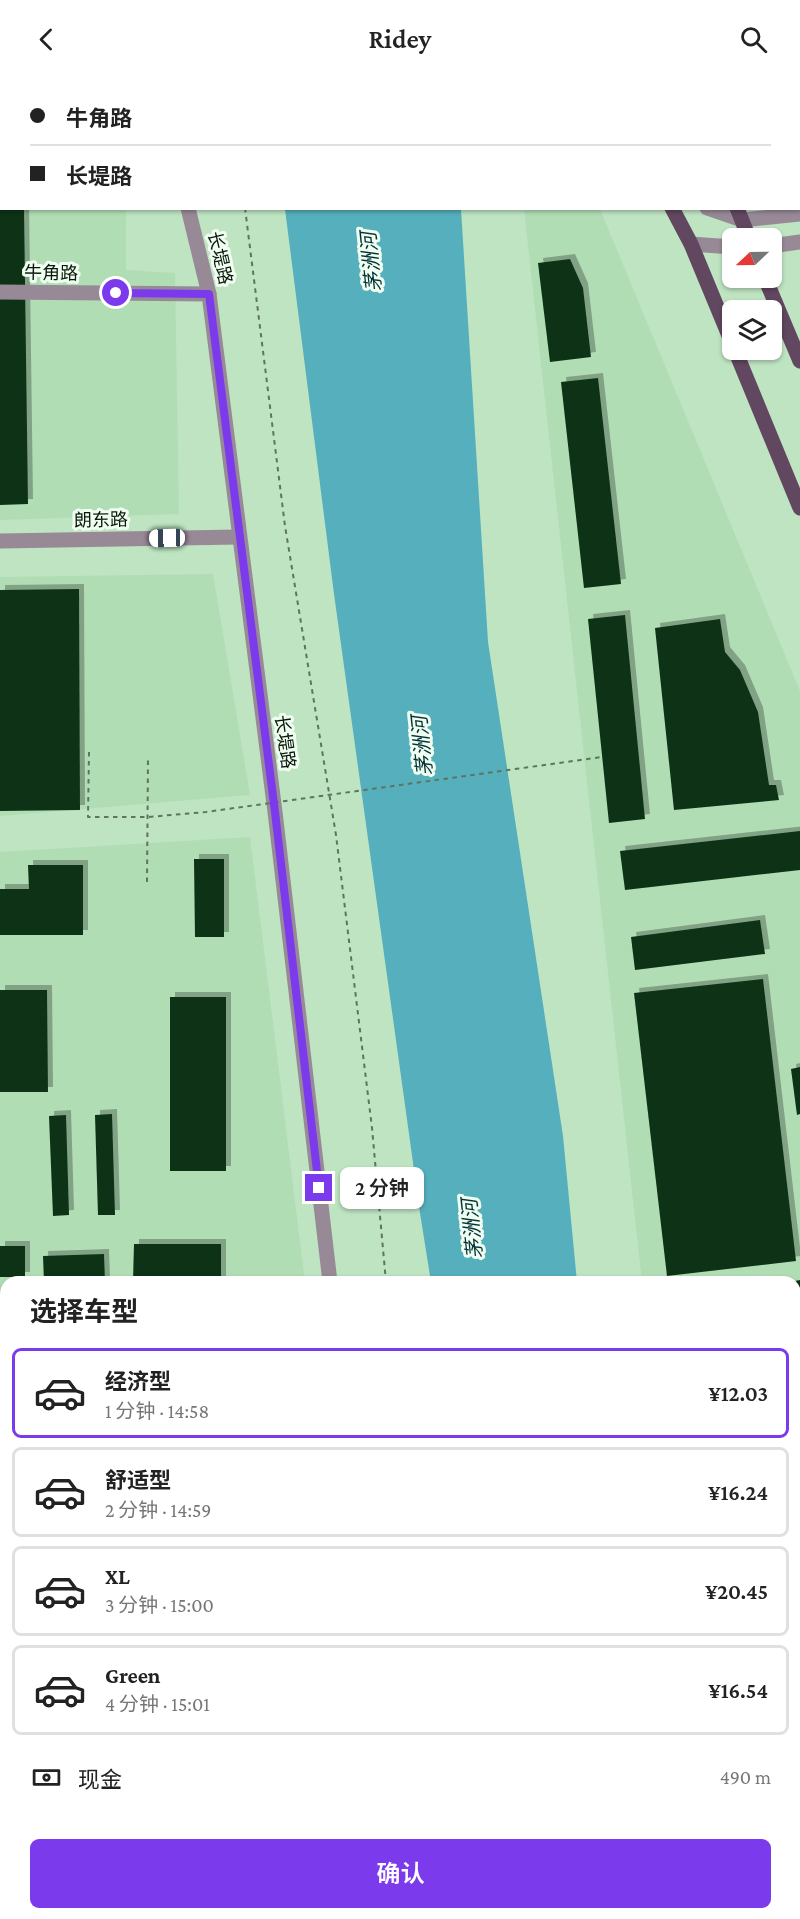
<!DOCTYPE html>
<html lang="zh">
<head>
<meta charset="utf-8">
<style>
  body { margin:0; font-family:"Crimson Pro","Noto Sans SC",serif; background:#f6f6f6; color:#222; height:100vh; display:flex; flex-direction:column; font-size:22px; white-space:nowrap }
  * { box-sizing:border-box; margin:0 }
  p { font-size:20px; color:#767676 }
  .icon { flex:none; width:33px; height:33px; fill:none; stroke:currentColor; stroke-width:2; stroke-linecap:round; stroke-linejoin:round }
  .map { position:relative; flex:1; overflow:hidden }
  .details { position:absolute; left:0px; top:1198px; width:801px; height:644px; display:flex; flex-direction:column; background:#fff; border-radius:18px 18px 0 0; box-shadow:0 2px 4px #0004 }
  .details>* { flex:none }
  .top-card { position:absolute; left:0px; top:0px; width:801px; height:132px; box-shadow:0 2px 4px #0004; display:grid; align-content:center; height:132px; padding:0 30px; background:#fff }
  .needle { width:39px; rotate:248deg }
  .tools { position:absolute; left:722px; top:150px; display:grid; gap:12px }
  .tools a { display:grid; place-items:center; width:60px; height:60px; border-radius:9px; background:#fff; box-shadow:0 2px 4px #0004; font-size:30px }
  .end { position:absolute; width:27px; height:27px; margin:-14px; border:8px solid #7c3aed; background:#fff; box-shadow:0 0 0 3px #fff }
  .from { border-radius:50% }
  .bubble { position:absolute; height:42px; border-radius:9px; background:#fff; box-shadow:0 2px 4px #0004; font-size:20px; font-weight:600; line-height:42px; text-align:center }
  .car { position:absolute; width:18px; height:36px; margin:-18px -9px; border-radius:8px; box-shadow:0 0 4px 2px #0007; background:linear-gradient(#fff 24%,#345 0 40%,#fff 0 76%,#345 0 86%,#fff 0) }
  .top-card b { display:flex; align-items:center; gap:21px; height:57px; font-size:22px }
  .top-card b+b { border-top:2px solid #e0e0e0 }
  .top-card i { width:15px; height:15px; background:#222 }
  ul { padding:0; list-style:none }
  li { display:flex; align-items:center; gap:18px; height:90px; margin:0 12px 9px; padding:0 18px; border:3px solid #e0e0e0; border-radius:9px }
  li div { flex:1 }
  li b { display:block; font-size:22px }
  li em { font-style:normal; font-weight:600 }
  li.selected { border-color:#7c3aed }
  li>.icon { width:54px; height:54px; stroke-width:1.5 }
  h2 { padding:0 30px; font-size:27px; line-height:72px }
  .pay { display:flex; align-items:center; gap:15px; height:66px; padding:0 30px; font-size:22px }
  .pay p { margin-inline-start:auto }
  .cta { display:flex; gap:12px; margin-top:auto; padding:12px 30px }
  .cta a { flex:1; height:69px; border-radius:9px; background:#7c3aed; color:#fff; font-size:24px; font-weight:600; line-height:69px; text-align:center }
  header { display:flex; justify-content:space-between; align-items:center; height:78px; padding:0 30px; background:#fff; font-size:27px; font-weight:600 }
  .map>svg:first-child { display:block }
  .built { fill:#b1ddb5 }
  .water { fill:#55afbc }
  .building { fill:#0b3314; filter:url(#shadow) }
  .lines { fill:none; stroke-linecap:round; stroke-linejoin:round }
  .path { stroke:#5d755f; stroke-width:2; stroke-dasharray:4.5 4.5; stroke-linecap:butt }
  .minor { stroke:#988997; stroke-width:15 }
  .tertiary { stroke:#988997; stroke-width:15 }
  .secondary { stroke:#786277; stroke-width:15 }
  .primary { stroke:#614760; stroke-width:15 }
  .path-bridge { stroke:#5d755f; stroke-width:2; stroke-dasharray:4.5 4.5; stroke-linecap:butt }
  .route { stroke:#7c3aed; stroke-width:8 }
  .labels { text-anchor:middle; stroke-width:6; stroke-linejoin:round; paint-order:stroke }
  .street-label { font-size:18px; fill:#0a170b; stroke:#effef0 }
  .water-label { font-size:20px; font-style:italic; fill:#043137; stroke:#effef0 }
</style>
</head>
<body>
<header><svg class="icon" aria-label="back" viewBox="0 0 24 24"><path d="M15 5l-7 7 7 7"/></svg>Ridey<svg class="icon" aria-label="search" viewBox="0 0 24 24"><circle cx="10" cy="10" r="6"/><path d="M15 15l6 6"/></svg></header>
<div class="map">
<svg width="800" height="1841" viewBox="0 0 800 1841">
  <defs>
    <filter id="shadow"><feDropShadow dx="5" dy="-5" stdDeviation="0" flood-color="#0004"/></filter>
  </defs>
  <rect width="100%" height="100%" fill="#bee4c2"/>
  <!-- built -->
  <g class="built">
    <path d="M0,0H126L2,2V130L126,131V192L175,195L179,436L0,442Z"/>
    <path d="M524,131H600L800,613V1696L795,1698V1204H642Z"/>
    <path d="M213,496L250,717L0,738V499Z"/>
    <path d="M250,759L305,1204H6V1252H0V774Z"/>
    <path d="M0,1295H6V1807L0,1806Z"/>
    <path d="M180,1836H333V1841H209Z"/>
  </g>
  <!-- water -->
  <g class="water">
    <path d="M256,0H438V1L256,2Z"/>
    <path d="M285,131H461L488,564L563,1058L577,1204H431L420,1135L334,516Z"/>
    <path d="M447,1836H568V1841H445Z"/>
  </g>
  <!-- building -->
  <g class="building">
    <path d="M0,130H24L28,426L0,427Z"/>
    <path d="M570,181L583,210L591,279L550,284L538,185Z"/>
    <path d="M598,300L621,506L584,510L561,304Z"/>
    <path d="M79,511L80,732L0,733V512Z"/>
    <path d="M625,537L645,741L609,745L588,541Z"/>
    <path d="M720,541L725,574L740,592L758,634L769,707H776L779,722L674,732L655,550Z"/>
    <path d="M800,753V792L625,812L620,773Z"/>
    <path d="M194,781H224V859H195Z"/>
    <path d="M28,787H83V857H0V811H29Z"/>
    <path d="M760,842L765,876L635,892L631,859Z"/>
    <path d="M763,901L796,1183L667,1198L634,915Z"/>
    <path d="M0,912H47L48,1014H0Z"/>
    <rect x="170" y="919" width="56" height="174"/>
    <path d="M800,989V1036L797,1037L791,991Z"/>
    <path d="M112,1036L115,1137H98L95,1037Z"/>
    <path d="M66,1037L69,1137L53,1138L49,1038Z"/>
    <path d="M134,1166H221V1204H133Z"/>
    <rect x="0" y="1168" width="25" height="31"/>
    <path d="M104,1176L105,1204H44L43,1178Z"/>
    <path d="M800,1202V1231L795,1232V1203Z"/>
    <rect x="0" y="1217" width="6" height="21"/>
    <path d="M800,1258V1566H795V1259Z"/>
    <rect x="0" y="1343" width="6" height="64"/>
    <path d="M800,1590V1639L795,1640V1591Z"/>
  </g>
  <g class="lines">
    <!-- path -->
    <g class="path">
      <path d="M223,0L224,2"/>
      <path d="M245,130L285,448L336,757L372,1050L386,1204"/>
      <path d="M147,804L148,680"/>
      <path d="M415,1841L416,1836"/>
    </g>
    <!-- minor -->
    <g class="minor">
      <path d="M188,130L209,216"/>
      <path d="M137,1836V1841"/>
    </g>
    <!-- tertiary -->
    <g class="tertiary">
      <path d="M707,130L742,142L800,136"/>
      <path d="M691,166L732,169"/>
      <path d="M771,168L800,164"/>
      <path d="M0,214L209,216L275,734L330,1204"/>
      <path d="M0,463L239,459"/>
      <path d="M0,1273H6"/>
      <path d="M357,1841L359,1836"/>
    </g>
    <!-- secondary -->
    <g class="secondary">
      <path d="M0,1828H6"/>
      <path d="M104,1836L128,1841"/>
    </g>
    <!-- primary -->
    <g class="primary">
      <path d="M624,0L625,2"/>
      <path d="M684,0V2"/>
      <path d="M672,130L691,166L732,265"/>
      <path d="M737,130L749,160"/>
      <path d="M765,200L800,283"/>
      <path d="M735,272L800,430"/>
    </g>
    <!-- path-bridge -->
    <path class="path-bridge" d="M89,674L88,739H148L206,734L602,679"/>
  </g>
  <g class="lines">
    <!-- route -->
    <path class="route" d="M116,215L209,216L275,734L319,1110"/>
  </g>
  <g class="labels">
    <!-- street labels -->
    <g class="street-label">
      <text transform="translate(220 180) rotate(77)" y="6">长堤路</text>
      <text transform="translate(51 195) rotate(1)" y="6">牛角路</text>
      <text transform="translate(101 442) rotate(-1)" y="6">朗东路</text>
      <text transform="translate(285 664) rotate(82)" y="6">长堤路</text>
    </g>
    <!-- water labels -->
    <g class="water-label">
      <text transform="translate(371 184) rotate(-96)" y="7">茅洲河</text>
      <text transform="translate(422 668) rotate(-96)" y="7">茅洲河</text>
      <text transform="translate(472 1151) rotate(-96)" y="7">茅洲河</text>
    </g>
  </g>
</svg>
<div class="tools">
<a><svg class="needle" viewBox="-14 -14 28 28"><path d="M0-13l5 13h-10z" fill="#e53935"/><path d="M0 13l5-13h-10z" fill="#767676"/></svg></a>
<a><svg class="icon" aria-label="layers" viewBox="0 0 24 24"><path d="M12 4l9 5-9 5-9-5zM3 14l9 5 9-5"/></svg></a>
</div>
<i class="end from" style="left:116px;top:215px"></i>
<i class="end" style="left:319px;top:1110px"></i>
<div class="bubble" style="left:340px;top:1089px;width:84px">2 分钟</div>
<i class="car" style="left:167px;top:460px;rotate:269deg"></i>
<div class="top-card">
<b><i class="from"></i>牛角路</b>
<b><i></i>长堤路</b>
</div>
<section class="details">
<h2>选择车型</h2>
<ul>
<li class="selected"><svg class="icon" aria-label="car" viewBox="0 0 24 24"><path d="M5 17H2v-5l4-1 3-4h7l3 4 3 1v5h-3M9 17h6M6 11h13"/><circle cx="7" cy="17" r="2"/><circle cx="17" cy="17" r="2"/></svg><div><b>经济型</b><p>1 分钟 · 14:58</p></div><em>¥12.03</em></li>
<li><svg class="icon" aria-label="car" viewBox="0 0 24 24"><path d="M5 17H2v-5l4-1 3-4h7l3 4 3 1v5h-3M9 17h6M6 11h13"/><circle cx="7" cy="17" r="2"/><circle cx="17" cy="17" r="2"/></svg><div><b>舒适型</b><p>2 分钟 · 14:59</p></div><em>¥16.24</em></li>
<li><svg class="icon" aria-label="car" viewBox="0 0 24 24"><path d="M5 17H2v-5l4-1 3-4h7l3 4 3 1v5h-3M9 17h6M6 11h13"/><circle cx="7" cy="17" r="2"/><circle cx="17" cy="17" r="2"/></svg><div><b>XL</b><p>3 分钟 · 15:00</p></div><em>¥20.45</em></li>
<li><svg class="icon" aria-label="car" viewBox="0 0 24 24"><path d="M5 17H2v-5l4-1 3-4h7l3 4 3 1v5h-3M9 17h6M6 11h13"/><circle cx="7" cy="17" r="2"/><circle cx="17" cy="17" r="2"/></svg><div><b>Green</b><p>4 分钟 · 15:01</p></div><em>¥16.54</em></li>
</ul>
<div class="pay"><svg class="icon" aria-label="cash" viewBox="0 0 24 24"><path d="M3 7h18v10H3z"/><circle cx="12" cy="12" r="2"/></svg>现金<p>490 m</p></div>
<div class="cta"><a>确认</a></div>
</section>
</div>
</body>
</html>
